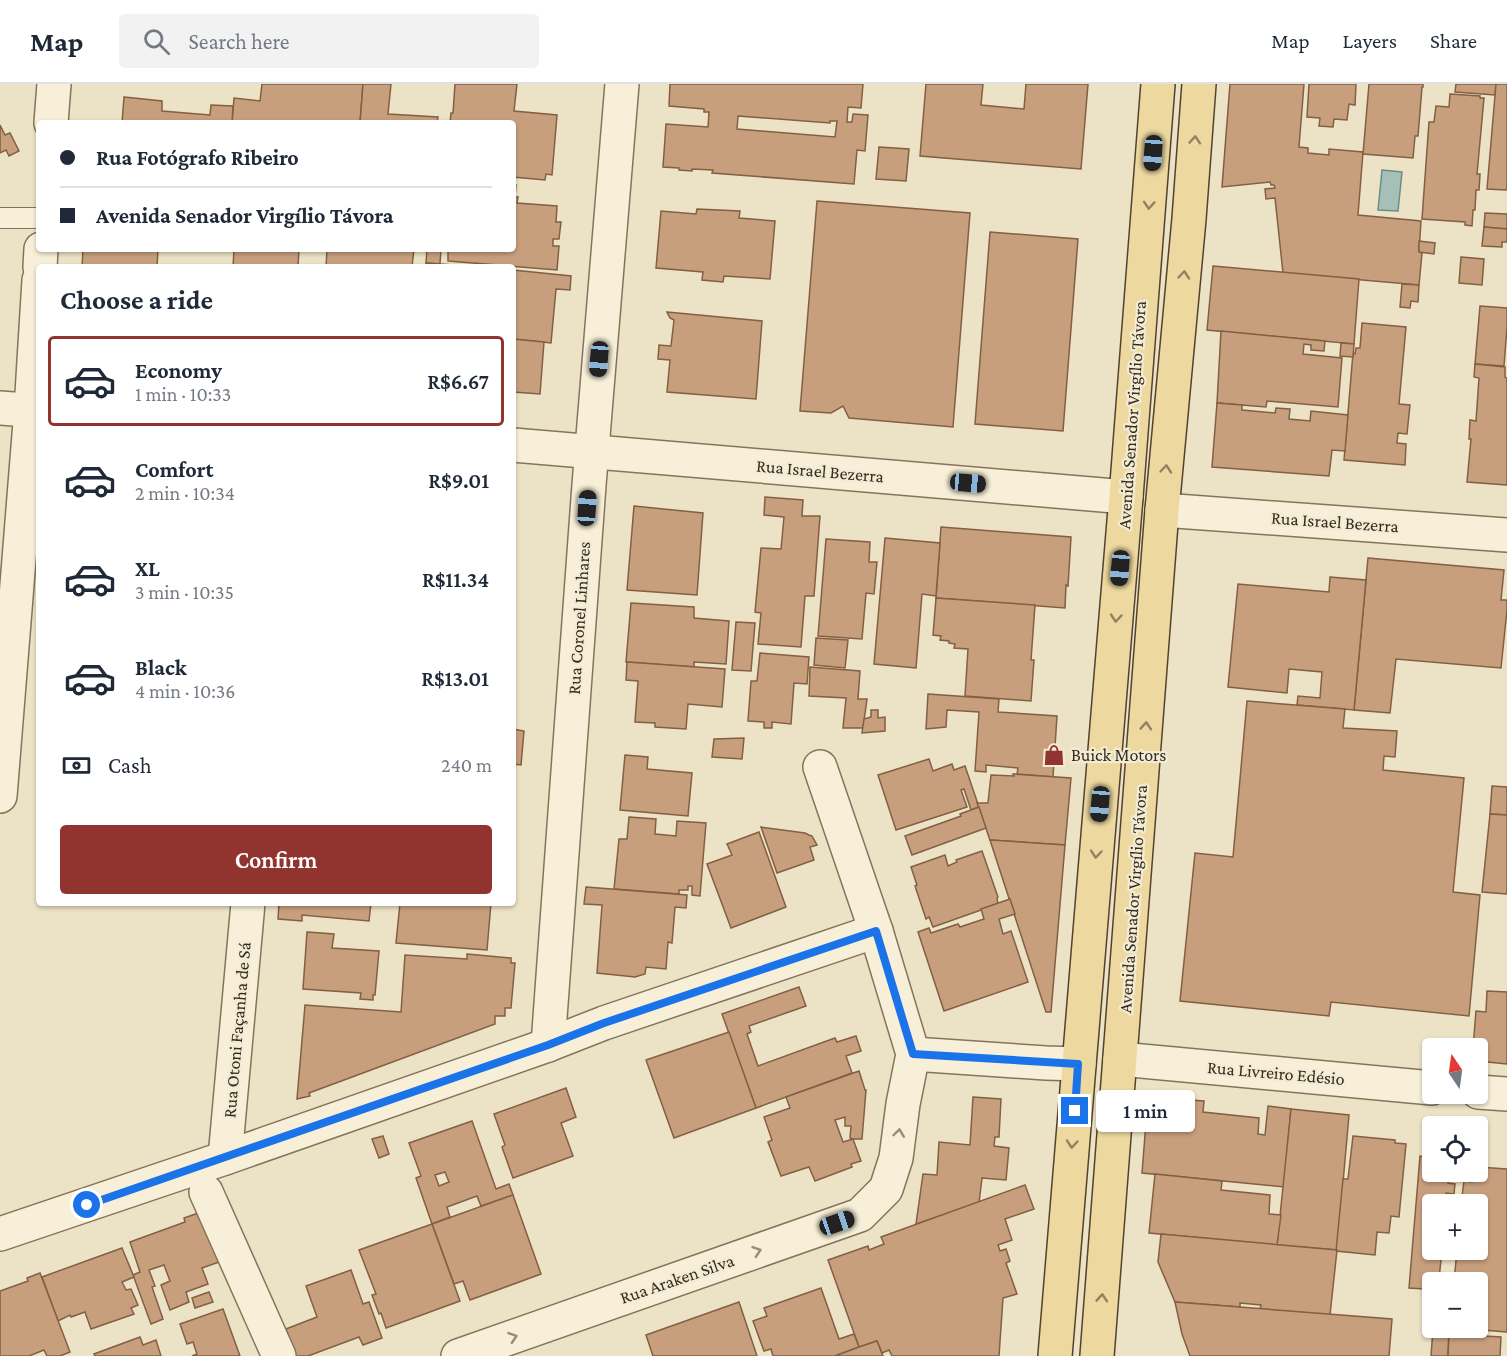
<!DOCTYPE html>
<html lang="en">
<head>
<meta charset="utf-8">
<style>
  body { margin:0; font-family:"Crimson Pro",serif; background:#f2f2f3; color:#1f2937; height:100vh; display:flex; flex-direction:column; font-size:22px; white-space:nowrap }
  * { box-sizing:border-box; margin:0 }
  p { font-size:20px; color:#747a83 }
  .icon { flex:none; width:33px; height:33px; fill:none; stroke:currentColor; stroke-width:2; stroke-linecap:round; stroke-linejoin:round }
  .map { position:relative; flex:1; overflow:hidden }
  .panel { position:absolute; left:36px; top:180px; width:480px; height:642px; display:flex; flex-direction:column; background:#fff; border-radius:6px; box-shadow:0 2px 4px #0004 }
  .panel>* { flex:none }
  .banner { position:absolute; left:36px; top:36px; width:480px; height:132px; border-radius:6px; box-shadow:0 2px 4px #0004; display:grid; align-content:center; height:132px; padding:0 24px; background:#fff }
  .needle { width:39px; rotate:347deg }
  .buttons { position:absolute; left:1422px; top:954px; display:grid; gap:12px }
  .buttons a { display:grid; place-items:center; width:66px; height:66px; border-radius:6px; background:#fff; box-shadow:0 2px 4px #0004; font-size:30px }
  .end { position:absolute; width:27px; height:27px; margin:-14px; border:8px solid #1a73e8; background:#fff; box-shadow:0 0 0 3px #fff }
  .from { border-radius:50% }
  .bubble { position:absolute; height:42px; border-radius:6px; background:#fff; box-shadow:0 2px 4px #0004; font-size:20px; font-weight:600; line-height:42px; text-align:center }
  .car { position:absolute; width:18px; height:36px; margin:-18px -9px; border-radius:8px; box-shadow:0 0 4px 2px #0007; background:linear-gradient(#222 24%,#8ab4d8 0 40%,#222 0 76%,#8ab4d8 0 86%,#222 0) }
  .banner b { display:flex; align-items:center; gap:21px; height:57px; font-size:22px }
  .banner b+b { border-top:2px solid #e0e1e3 }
  .banner i { width:15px; height:15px; background:#1f2937 }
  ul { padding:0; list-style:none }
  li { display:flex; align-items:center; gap:18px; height:90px; margin:0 12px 9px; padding:0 12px; border:3px solid transparent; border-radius:6px }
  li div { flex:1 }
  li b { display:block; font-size:22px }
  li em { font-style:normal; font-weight:600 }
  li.active { border-color:#91332f }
  li>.icon { width:54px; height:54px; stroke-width:1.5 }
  h2 { padding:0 24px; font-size:27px; line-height:72px }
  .pay { display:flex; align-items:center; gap:15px; height:66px; padding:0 24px; font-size:22px }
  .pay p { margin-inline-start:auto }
  .button { display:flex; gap:12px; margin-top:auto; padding:12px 24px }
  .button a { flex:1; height:69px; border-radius:6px; background:#91332f; color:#fff; font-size:24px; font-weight:600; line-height:69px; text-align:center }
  header { display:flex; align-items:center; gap:36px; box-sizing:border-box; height:84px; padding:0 30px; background:#fff; border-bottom:2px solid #e0e1e3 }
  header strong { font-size:28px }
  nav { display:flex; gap:33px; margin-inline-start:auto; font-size:21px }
  .search { width:420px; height:54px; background:#f2f2f3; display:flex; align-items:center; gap:15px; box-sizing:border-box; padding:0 21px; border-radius:6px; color:#747a83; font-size:22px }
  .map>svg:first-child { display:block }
  .water { fill:#a6bfb9; stroke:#6d8d86; stroke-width:1.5 }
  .building { fill:#c89f7d; stroke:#835f43; stroke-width:1.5; fill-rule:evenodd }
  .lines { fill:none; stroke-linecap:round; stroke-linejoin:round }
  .lane-casing { stroke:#85745c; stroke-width:22 }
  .street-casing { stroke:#85745c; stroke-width:36 }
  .primary-casing { stroke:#534230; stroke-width:36 }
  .lane { stroke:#f7efd7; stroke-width:20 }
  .street { stroke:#f7efd7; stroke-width:33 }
  .primary { stroke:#edd89f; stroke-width:33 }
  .oneway { stroke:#92825f }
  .oneway2 { stroke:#968d7b }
  .route { stroke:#1a73e8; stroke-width:8 }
  .labels { text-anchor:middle; stroke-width:4.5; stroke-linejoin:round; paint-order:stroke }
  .street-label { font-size:18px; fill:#362b1f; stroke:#f3ecd4 }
  .poi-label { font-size:18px; fill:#362b1f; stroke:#f3ecd4; text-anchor:start }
</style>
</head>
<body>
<header>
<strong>Map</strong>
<div class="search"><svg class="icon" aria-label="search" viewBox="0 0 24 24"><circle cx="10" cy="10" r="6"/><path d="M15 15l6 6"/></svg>Search here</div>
<nav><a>Map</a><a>Layers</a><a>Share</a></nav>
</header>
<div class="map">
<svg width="1507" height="1272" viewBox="0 0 1507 1272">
  <rect width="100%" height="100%" fill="#ece2c5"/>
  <!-- water -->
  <path class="water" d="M1382,86L1402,88L1398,127L1378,126Z"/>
  <!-- building -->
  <g class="building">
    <path d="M262,0H363L360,39H232L234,14L260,17Z"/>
    <path d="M363,0H391L388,30L438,33L437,39H360Z"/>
    <path d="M455,0H517L514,27L557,31L552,91L546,90L545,96L513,93V39H450L451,29H453Z"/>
    <path d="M670,0H863L861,24L848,23L847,38H852L853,30L868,31L865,67L857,66L854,100L712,89L713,86L692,85V87L679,86V84L663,83L666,40L708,43L709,28H704V25L669,22ZM738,32L830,39V37H837L835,53L737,45Z"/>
    <path d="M926,0H983L981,21L1024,25L1026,0H1088L1081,85L920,72Z"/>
    <path d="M1230,0H1304L1299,63L1308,64V69L1329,71V65L1363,68L1358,131L1421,137L1419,168L1422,169L1419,201L1283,189L1275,114L1266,115L1265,105L1275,104L1274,101H1271L1270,98L1222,103Z"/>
    <path d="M1309,0H1356L1355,21L1349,20L1347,36L1334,35L1333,43L1319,42L1320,34L1307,33Z"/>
    <path d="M1369,0H1423V3H1422L1418,52H1415L1413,74L1363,70Z"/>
    <path d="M1456,0H1496L1495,11L1455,8Z"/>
    <path d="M1496,0H1507V106L1487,105Z"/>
    <path d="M1450,10L1480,12V14H1484L1477,90H1480L1479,106H1476L1475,126H1473L1472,142L1465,141V138L1422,135L1429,38H1434L1436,22L1449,23Z"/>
    <path d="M124,13L162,17V27L210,31L211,21L233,22L232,39H122Z"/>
    <path d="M0,41L5,51L10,49L19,67L9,72L6,66L0,69Z"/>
    <path d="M879,63L909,65L906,97L876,95Z"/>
    <path d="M513,101H516L515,113H518L517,119L557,122L556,138H561L559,155H553V162H559L557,186L448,177V165H513Z"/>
    <path d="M817,117L970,129L953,343L849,334L843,322L831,329L800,327Z"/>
    <path d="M697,125L740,127L739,134L775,137L770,195L724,192L723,198L702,196L703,188L656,184L661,127L696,130Z"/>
    <path d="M1485,129L1507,130V145L1484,143Z"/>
    <path d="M1484,143L1507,145V158H1502V163L1482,162Z"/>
    <path d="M990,148L1078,155L1063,347L975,340Z"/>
    <path d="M1419,157L1435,159L1434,170L1419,168Z"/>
    <path d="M83,165H158L157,183H82Z"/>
    <path d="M234,165H299L298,183H233Z"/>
    <path d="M327,165H414L412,183H326Z"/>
    <path d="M427,165H441L440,180L426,179Z"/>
    <path d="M1461,173L1484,175L1482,201L1459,199Z"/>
    <path d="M426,179L454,181V183H426Z"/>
    <path d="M1213,182L1359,195L1354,260L1207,246Z"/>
    <path d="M513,186L571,192L570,206L556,205L551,259L513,255Z"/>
    <path d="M1402,200L1419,201L1418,218L1411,217L1410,224L1400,223Z"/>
    <path d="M1480,222L1507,224V243L1504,282L1475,280Z"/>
    <path d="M667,228L762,237L756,315L667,308L670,276L658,275L659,261L671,262L674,236L670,234Z"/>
    <path d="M1362,239L1406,243L1399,320L1410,321L1407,350L1398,349L1397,359L1406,360L1405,381L1344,376L1353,269L1355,270L1356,264H1360Z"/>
    <path d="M1221,247L1325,257L1324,267L1311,266V261L1304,260L1303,270L1342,274L1338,323L1267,317L1266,323L1217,319Z"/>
    <path d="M513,255L544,258L540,310L513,308Z"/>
    <path d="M1341,259L1354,260L1353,273L1340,272Z"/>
    <path d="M1475,280L1505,283V293L1507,294V401L1467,398L1471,355H1469L1470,336L1476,337L1479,294L1474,293Z"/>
    <path d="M1217,319L1242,321V326L1275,329L1276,324L1290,325L1289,335L1310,337L1311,327L1348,331L1345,367L1332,366L1329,392L1212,383Z"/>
    <path d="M765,413L803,416L802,432H820L814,512H805L801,563L758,560L761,529L755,528L761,464L781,465L784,433L764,431Z"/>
    <path d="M634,422L703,429L697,511L627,506Z"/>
    <path d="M941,443L1071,453L1068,502L1066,501L1065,524L936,514Z"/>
    <path d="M885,454L940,459L936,512L922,510L916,584L874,580Z"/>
    <path d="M826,455L870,458L869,478H877L874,510L866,509L862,555L818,552Z"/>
    <path d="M1368,474L1504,486L1501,516H1507V526L1501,584L1396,575L1390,629L1354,626Z"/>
    <path d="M1330,493L1366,496L1354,626L1297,621L1298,612L1320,614L1322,588L1289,585L1287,609L1228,603L1238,500L1329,508Z"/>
    <path d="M936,514L1035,521L1031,576H1034L1031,617L965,612L968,565L954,564L955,560L949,559V557L940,556L941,552L933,551Z"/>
    <path d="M631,519L694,523V534L729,537L726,580L694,578V583L626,578Z"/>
    <path d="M736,538L755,539L751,587L732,586Z"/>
    <path d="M816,554L848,556L845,584L814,581Z"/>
    <path d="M760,569L809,573L807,600L794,599L791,640L772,638V644H764V638L748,637L751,597H757Z"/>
    <path d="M627,578L725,585L722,623L688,620L686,645L655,643V639L635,638L638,597L626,596Z"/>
    <path d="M810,583L860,587L858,615H867L863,644H843L846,614L809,612Z"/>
    <path d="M928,610L999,615L998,628L1057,632L1053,693L1017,690L1018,684L986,681V688L975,687L979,628L947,626L946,643L926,645Z"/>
    <path d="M1247,617L1345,625L1343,644L1397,647L1395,673L1384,672L1383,686L1464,694L1453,808L1480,811L1469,932L1331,918L1329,932L1180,917L1195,769L1233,773Z"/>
    <path d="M871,626H878V634L885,633V647L862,649L864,635L871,633Z"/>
    <path d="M513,645L524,647L521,681L513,680Z"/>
    <path d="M744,654L742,675L712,673L714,655Z"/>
    <path d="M625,671L648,673L647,685L692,689L688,732L620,726Z"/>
    <path d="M929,675L933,687L952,680L954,686L965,682L979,723L971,726L964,705L961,706L967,723L896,746L878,691Z"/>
    <path d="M1013,690L1071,694L1065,761L990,756L977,719H988L991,691L1014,692Z"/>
    <path d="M1492,702L1507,703V731L1490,730Z"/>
    <path d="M979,723L986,744L912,771L905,752L961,732L960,730Z"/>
    <path d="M1490,730L1507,731V810L1482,808Z"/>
    <path d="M629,733L656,735L655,750L676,752L677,737L706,739L700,812L692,811V802H688V806H679V810L614,805L619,755H627Z"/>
    <path d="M761,743L805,749L809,751L812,752L817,761L810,763L814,776L777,789Z"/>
    <path d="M759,748L786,823L731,844L707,780L732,771L727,760Z"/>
    <path d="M990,756L1065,761L1051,928H1046Z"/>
    <path d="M982,767L998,813L997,814L998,820L933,843L929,833L926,835L915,802L917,801L911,783L945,771L948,782L957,778L956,776Z"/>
    <path d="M586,803L687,811L686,824L675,823L672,859L668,858L666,885L646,883L645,890L635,893L597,889L602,821L584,820Z"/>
    <path d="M1010,815L1015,830L999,835L1003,850L1011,847L1028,898L944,927L918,848L929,844L931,849L958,840L960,843L984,835L981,825Z"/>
    <path d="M279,819H371L369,837L302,831V837L278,835Z"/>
    <path d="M400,819H491L487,866L396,859Z"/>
    <path d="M307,848L334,850L332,864L379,867L375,911H373V916L360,915L361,909L303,905Z"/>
    <path d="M467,870L511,874V879H515L511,924H505V932H495V940L309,1009L310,1012L297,1015L305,921L401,928L405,871L467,875Z"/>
    <path d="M799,903L806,922L749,942L751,948L747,950L758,982L835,954L837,958L856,952L861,967L846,972L852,989L756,1024L722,930Z"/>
    <path d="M1487,907L1507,908V980L1478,977V964H1473L1476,927L1486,928Z"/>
    <path d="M729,948L756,1024L674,1054L646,976Z"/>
    <path d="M859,987L865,1006H866L863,1043L862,1055H853L861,1077L851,1080L852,1083L815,1097L809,1083L781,1092L768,1058L772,1056L764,1033L790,1024L786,1013ZM845,1033V1042H851L850,1054L853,1055L843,1058L835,1036Z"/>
    <path d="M566,1004L576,1033L561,1039L573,1072L513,1094L502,1063L505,1061L494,1030Z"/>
    <path d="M973,1013L1001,1015L999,1053H995L994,1062L1009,1064L1006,1096L982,1094L979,1119L916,1140L923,1090L937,1091L939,1058L970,1061Z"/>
    <path d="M1148,1013L1204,1017L1203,1028L1259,1034L1258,1050L1265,1051L1268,1022L1291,1025L1284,1103L1142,1089Z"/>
    <path d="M1291,1025L1349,1031L1337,1166L1277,1161Z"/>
    <path d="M472,1037L496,1105L509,1100L513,1111L481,1122L477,1112L447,1123L450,1133L432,1140L416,1094L421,1092L409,1059ZM445,1088L449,1098L439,1102L435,1091Z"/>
    <path d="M383,1052L389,1070L379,1074L372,1055Z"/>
    <path d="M1353,1052L1395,1056V1059L1406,1060L1399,1133L1391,1132L1389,1149L1377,1148L1375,1171L1336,1167L1343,1095H1348Z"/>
    <path d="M1428,1063H1432V1088H1456V1092L1449,1091L1448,1099L1455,1100L1454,1110L1446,1109L1445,1120H1432V1166H1442L1439,1195L1425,1194L1424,1205L1409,1204L1420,1072L1427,1073Z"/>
    <path d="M1478,1083L1507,1085V1248L1456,1244H1478V1198H1454L1457,1166H1478V1120H1461L1464,1097L1472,1098L1473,1088H1478Z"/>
    <path d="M1155,1090L1222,1097L1221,1106L1270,1111L1269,1130L1281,1131L1277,1161L1149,1149Z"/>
    <path d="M1025,1101L1034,1125L1005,1135L1012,1156L998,1161L1000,1167L1006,1165L1010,1177L1006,1179L1017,1210L1003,1214L999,1272H892L889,1266L882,1269L877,1257L859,1263L828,1176L868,1162L869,1166L884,1160L881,1153Z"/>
    <path d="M513,1111L541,1190L470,1216L463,1197L454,1200L432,1140Z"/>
    <path d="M204,1127L222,1177L202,1184L208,1200L186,1208L189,1218L170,1226L161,1201L170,1197L164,1181L149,1186L155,1202L152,1203L163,1235L151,1240L133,1191L140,1188L130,1158L185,1138L184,1134Z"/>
    <path d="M432,1140L460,1217L386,1244L381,1229L379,1230L372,1211L376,1210L359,1166Z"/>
    <path d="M1161,1150L1337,1166L1330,1231L1260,1225L1261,1221L1240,1219V1223L1175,1218L1158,1178Z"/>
    <path d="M122,1164L134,1193L122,1198L126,1206L131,1205L138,1221L131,1224L134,1230L91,1245L85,1228L71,1233L70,1231L58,1237L42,1193Z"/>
    <path d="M351,1186L363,1220L369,1218L382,1254L363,1261L359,1253L308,1272H296L286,1245L317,1233L306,1202Z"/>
    <path d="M40,1189L70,1268L60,1272H47L44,1266L29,1272H0V1207L28,1197L27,1194Z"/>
    <path d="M821,1204L839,1255L854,1250L859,1263L835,1272H773L771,1265L764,1267L753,1237L767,1232L764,1224Z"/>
    <path d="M209,1208L213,1218L195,1224L192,1214Z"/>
    <path d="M739,1218L757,1272H653L646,1251Z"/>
    <path d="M1175,1218L1392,1235L1389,1272H1190L1182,1250Z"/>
    <path d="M223,1225L240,1272H192L197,1270L193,1258L187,1260L180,1240Z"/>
    <path d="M1433,1245L1449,1246L1448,1272H1431Z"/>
    <path d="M1449,1250L1501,1253L1500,1272H1448Z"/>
    <path d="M140,1253L143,1261L156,1256L161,1272H95L94,1270Z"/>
    <path d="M877,1257L883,1272H835L859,1263Z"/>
  </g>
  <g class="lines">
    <defs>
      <path id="lane" d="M0,134H39"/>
      <g id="street">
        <path d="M51,39L54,0"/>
        <path d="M40,183L41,165"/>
        <path d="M0,324L39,327"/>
        <path d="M513,361L1126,413"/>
        <path d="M1162,426L1507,451"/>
        <path d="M0,712L31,326L39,196"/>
        <path d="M548,961L589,401L622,0"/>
        <path d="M913,970L1046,979L1079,980"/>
        <path d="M1120,975L1432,1004"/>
        <path d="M1478,1008L1507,1010"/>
        <path d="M225,1074L248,819"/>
        <path d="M206,1108L279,1272"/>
        <path d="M0,1150L225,1074L548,961L604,939L876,847"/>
        <path d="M458,1272L860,1131L886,1105L896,1074L903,1020L913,970L876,847L820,683"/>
      </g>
      <g id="primary">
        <path d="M1055,1272L1126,413L1158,0"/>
        <path d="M1097,1272L1162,426L1189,135L1199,0"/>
      </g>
    </defs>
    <!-- lane casing -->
    <use href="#lane" class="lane-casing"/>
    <!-- street casing -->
    <use href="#street" class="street-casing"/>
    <!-- primary casing -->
    <use href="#primary" class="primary-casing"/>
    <!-- lane -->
    <use href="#lane" class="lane"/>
    <!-- street -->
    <use href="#street" class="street"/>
    <!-- primary -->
    <use href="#primary" class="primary"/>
  </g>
  <!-- one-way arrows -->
  <defs><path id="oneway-chevron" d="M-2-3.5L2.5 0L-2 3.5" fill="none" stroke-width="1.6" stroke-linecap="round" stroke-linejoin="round" transform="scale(1.5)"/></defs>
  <g class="oneway">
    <use href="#oneway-chevron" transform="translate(1195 56) rotate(-86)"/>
    <use href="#oneway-chevron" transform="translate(1149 121) rotate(94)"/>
    <use href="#oneway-chevron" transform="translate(1184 191) rotate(-85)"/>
    <use href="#oneway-chevron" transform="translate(1166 385) rotate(-85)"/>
    <use href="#oneway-chevron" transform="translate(1116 534) rotate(95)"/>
    <use href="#oneway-chevron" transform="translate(1146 642) rotate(-86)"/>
    <use href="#oneway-chevron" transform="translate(1096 770) rotate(95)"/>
    <use href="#oneway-chevron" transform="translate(1072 1060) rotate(95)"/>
    <use href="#oneway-chevron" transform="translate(1102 1214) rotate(-86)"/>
  </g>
  <g class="oneway2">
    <use href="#oneway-chevron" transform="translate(899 1049) rotate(-82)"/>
    <use href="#oneway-chevron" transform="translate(757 1167) rotate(-19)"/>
    <use href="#oneway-chevron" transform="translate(513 1253) rotate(-19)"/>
  </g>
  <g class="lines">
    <!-- route -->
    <path class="route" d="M87,1121L548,961L604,939L876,847L913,970L1078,980L1075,1027"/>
  </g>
  <!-- icons -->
  <defs>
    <symbol id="shop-bare" viewBox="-9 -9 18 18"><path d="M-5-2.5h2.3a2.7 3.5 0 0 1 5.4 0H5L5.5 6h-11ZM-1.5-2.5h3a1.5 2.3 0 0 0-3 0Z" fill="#91332f" stroke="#f3ecd4" stroke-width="2.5" paint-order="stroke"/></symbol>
  </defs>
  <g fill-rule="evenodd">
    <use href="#shop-bare" x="1039" y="656" width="30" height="30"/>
  </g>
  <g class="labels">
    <!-- street labels -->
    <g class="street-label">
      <text transform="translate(1132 331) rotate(-86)" y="6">Avenida Senador Virgílio Távora</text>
      <text transform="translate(820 387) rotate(5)" y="6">Rua Israel Bezerra</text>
      <text transform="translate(1335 438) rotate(4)" y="6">Rua Israel Bezerra</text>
      <text transform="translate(579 534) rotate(-86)" y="6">Rua Coronel Linhares</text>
      <text transform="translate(1133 815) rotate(-86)" y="6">Avenida Senador Virgílio Távora</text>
      <text transform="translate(237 946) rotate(-85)" y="6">Rua Otoni Façanha de Sá</text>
      <text transform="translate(1276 989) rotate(5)" y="6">Rua Livreiro Edésio</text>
      <text transform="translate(677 1195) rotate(-19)" y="6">Rua Araken Silva</text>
    </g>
    <!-- poi labels -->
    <g class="poi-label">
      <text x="1071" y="677">Buick Motors</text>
    </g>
  </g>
</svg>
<div class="buttons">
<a><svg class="needle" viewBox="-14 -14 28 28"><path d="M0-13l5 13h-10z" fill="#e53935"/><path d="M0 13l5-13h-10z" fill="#747a83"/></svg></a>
<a><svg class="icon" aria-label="locate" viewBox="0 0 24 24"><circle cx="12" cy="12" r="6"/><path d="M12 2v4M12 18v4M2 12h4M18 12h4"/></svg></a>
<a>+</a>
<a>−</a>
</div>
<i class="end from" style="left:87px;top:1121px"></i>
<i class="end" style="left:1075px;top:1027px"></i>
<div class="bubble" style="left:1096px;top:1006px;width:99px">1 min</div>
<i class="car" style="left:1153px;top:69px;rotate:184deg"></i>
<i class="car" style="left:599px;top:275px;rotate:185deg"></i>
<i class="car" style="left:968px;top:399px;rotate:95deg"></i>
<i class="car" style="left:587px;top:424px;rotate:4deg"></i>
<i class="car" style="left:1120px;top:484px;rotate:185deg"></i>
<i class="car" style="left:1100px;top:720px;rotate:185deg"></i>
<i class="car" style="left:837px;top:1139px;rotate:71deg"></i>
<div class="banner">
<b><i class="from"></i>Rua Fotógrafo Ribeiro</b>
<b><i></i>Avenida Senador Virgílio Távora</b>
</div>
<section class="panel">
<h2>Choose a ride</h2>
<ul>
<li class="active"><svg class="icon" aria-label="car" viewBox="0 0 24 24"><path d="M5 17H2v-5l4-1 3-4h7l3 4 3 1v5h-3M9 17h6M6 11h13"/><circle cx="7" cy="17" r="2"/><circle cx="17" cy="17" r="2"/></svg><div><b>Economy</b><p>1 min · 10:33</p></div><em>R$6.67</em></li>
<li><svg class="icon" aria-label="car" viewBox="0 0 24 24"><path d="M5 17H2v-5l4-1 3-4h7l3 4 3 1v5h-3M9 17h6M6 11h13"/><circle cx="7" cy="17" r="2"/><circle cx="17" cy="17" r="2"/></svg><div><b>Comfort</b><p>2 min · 10:34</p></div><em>R$9.01</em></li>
<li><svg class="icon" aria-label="car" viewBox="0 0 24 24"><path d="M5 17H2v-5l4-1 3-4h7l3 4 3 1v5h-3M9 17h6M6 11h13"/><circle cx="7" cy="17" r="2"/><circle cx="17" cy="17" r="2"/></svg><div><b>XL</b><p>3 min · 10:35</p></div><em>R$11.34</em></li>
<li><svg class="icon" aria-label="car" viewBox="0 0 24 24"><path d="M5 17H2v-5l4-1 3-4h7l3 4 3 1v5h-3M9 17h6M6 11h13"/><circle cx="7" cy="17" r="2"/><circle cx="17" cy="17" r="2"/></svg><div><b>Black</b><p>4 min · 10:36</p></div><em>R$13.01</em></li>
</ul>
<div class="pay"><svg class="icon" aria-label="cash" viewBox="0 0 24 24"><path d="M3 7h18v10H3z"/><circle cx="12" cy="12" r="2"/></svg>Cash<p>240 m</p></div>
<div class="button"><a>Confirm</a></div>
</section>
</div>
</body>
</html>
